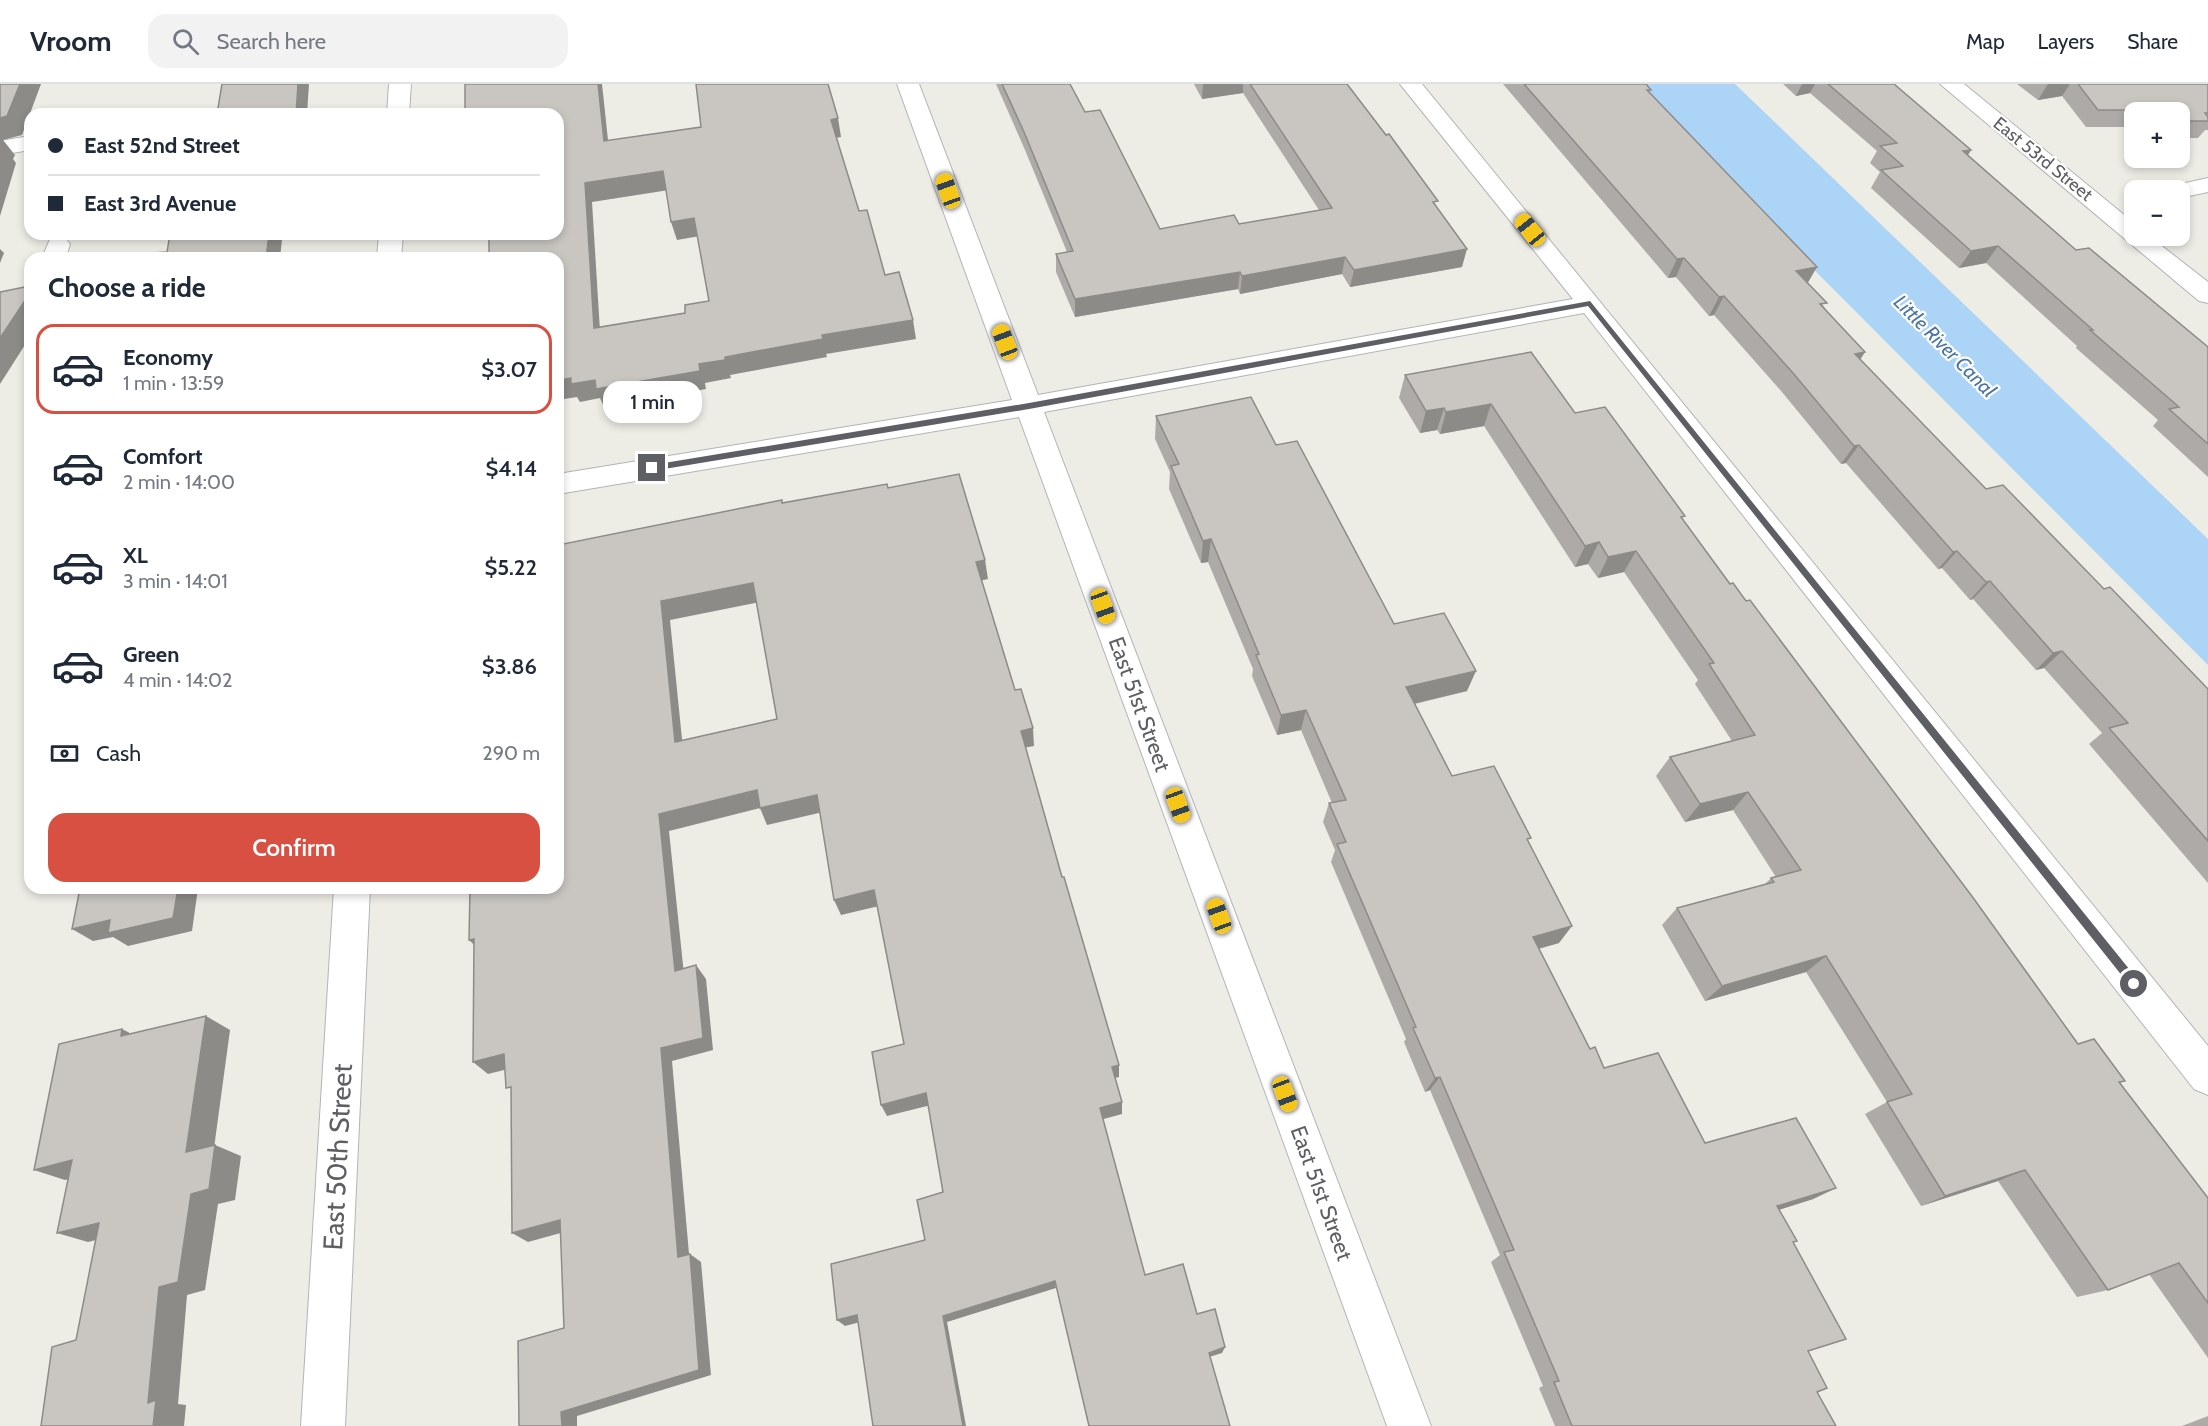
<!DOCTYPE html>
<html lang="en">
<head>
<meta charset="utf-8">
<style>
  body { margin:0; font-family:Cabin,sans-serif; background:#f2f2f3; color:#1f2937; height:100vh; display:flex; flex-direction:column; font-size:22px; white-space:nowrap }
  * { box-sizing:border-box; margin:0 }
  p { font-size:20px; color:#747a83 }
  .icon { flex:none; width:33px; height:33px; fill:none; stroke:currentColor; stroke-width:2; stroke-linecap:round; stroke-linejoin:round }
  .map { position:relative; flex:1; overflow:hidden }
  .side { position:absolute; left:24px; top:168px; width:540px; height:642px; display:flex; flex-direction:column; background:#fff; border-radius:18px; box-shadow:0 3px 9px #0003 }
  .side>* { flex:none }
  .banner { position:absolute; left:24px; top:24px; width:540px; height:132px; border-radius:18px; box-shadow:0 3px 9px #0003; display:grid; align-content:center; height:132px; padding:0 24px; background:#fff }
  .buttons { position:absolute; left:2124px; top:18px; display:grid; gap:12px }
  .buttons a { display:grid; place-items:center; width:66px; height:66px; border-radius:12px; background:#fff; box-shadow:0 3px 9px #0003; font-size:30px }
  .end { position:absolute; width:27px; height:27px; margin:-14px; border:8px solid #5d5f64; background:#fff; box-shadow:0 0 0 3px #fff }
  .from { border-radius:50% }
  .bubble { position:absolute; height:42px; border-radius:18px; background:#fff; box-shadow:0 3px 9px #0003; font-size:20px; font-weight:600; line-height:42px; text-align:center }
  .car { position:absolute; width:18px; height:36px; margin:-18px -9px; border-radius:8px; box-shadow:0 0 4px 2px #0007; background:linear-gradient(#f5c518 24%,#345 0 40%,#f5c518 0 76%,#345 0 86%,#f5c518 0) }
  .banner b { display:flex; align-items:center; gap:21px; height:57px; font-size:22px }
  .banner b+b { border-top:2px solid #e0e1e3 }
  .banner i { width:15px; height:15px; background:#1f2937 }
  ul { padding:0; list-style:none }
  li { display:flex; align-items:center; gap:18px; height:90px; margin:0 12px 9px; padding:0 12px; border:3px solid transparent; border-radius:18px }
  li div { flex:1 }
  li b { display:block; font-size:22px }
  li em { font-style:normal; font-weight:600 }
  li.active { border-color:#d75041 }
  li>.icon { width:54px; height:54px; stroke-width:1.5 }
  h2 { padding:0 24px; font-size:27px; line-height:72px }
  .pay { display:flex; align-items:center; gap:15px; height:66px; padding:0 24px; font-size:22px }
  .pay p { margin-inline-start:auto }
  .button { display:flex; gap:12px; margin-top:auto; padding:12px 24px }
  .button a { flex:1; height:69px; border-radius:18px; background:#d75041; color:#fff; font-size:24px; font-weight:600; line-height:69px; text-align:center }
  header { display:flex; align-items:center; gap:36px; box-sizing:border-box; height:84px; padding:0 30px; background:#fff; border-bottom:2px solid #e0e1e3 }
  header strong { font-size:28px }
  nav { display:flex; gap:33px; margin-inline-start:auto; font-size:21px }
  .search { width:420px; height:54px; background:#f2f2f3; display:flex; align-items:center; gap:15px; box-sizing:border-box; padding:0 21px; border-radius:18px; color:#747a83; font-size:22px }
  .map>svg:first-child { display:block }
  .water { fill:#acd4f6 }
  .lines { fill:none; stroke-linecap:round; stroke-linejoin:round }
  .minor-casing { stroke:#b2b4b8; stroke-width:2 }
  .minor { fill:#fff; fill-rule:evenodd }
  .wall { fill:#adaaa7 }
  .shaded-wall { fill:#8d8b88 }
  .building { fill:#c9c6c2; stroke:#8d8b88; stroke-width:1.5; fill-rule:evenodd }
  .route { fill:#5d5f64 }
  .labels { text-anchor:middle; stroke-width:4.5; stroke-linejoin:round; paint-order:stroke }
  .far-street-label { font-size:18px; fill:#5d5f64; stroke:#fff }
  .far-water-label { font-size:20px; font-style:italic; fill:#4b75a6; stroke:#fff }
  .street-label { font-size:22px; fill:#5d5f64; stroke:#fff }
  .near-street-label { font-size:27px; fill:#5d5f64; stroke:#fff }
</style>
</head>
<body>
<header>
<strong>Vroom</strong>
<div class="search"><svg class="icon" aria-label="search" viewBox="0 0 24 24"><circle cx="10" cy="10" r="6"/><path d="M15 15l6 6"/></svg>Search here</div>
<nav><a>Map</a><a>Layers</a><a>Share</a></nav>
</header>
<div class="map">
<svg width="2208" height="1342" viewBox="0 0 2208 1342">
  <rect width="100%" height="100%" fill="#edece5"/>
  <!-- water -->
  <path class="water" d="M1629,0H1735L2208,455V581Z"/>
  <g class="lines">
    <defs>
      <g id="minor">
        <path d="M389,0H411L409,30H387Z"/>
        <path d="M897,0H919L1038,311L1573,215L1400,0H1422L2208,962V1011L2194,1005L1584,229L1044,328L1431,1342H1387L1019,333L558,410V390L1012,316Z"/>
        <path d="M1940,0H1964L2134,139V152H2149L2208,198V219L2199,217Z"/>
        <path d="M30,52V66L0,71V57Z"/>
        <path d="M2208,94V108L2180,114V106H2169L2172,102Z"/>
        <path d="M379,150H403L401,174H377Z"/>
        <path d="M58,153L66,155L70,160L66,174H42L50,155Z"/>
        <path d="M334,804H370L345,1342H301Z"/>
      </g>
    </defs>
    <!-- minor casing -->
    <use href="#minor" class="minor-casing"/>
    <!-- minor -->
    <use href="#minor" class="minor"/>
  </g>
  <!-- wall -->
  <g class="wall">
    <path d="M996,0H1070L1085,28L1160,145L1239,140L1319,126L1243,9L1202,15L1194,0H1347L1437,123L1462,183L1350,203L1342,190L1240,210L1238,205L1075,233L1056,188V170L1067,168L1025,66Z"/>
    <path d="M1503,0H1646L1650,9L1808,199L1860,276L1986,405L2104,505L2208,605V799L2089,660L2102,649L2044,584L2036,586L1973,515L1970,516L1942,484L1938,485L1846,379L1841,380L1782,308L1714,231L1709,232L1676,193L1668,194Z"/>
    <path d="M1783,0H1894L1971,66L1968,71L2076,166L2208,263V393L2153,342L2158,336L2076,264L2077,262L1986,179L1959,184L1871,104L1880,88L1870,79L1877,67L1810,9L1796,12Z"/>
    <path d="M2017,0H2208V46H2205L2198,54H2180V28H2134V44L2133,43H2086L2062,12L2038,16Z"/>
    <path d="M1405,291L1575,329L1683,436L1730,500L2078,960L2125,997L2120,999L2208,1114V1274L2149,1190L2108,1206L2077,1213L1998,1097L1921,1122L1865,1030L1887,1018L1806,888L1705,917L1662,841L1677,824L1764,801L1771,794L1776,793L1733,726L1685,738L1656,692L1670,673L1732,657L1695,600L1698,596L1624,488L1598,494L1588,480L1575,483L1484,342L1440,350L1437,346L1420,349L1399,314Z"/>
    <path d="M1156,332L1276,361L1394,540L1467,607L1415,620L1452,692L1528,758L1559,859L1539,865L1590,965L1604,984L1705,1059L1836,1104L1813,1115L1779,1126L1793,1158L1808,1267L1817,1308L1836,1342H1555L1539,1304L1543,1302L1491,1178L1500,1171L1430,1006L1425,1008L1404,958L1406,955L1331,778L1335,766L1323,738L1329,719H1332L1301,646L1277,651L1252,592L1253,585L1208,478L1201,479L1169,405L1170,388L1155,355Z"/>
    <path d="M2208,1332V1342H2182Z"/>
  </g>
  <!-- shaded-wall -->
  <g class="shaded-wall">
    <path d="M20,0H41L22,51L3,56L15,71L13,75L16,79L0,132V34Z"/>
    <path d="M298,0H309L307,30H296Z"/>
    <path d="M598,0H602L610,75L604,57Z"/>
    <path d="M1203,0H1243V9L1202,15Z"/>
    <path d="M1802,0H1815L1810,9L1796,12Z"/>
    <path d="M2048,0H2070L2062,12L2038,16Z"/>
    <path d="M838,34L841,53L835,54L831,36Z"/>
    <path d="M1971,66L1960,83L1963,67Z"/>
    <path d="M663,87L669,106L592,118L601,263L594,244L585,99Z"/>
    <path d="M694,134L700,152L677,156L671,138Z"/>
    <path d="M269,150H278L282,156L280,174H266Z"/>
    <path d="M1998,162L1986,179L1959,184L1971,167Z"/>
    <path d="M0,165L4,169L0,179Z"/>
    <path d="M1467,165L1462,183L1350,203L1354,186Z"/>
    <path d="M1345,173L1342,190L1240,210L1242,192Z"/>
    <path d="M1684,174L1676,193L1668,194L1677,175Z"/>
    <path d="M1817,183L1806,202L1796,187Z"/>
    <path d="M1240,188L1238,205L1075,233V215Z"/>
    <path d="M30,209V253L0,300V254Z"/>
    <path d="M1724,212L1714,231L1709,232L1719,213Z"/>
    <path d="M913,236L916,255L826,270L827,273L730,291L731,294L705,299L706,305L604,323L600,314L580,318L577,313L558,316V296L571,294L595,296L699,280L725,273L822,251Z"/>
    <path d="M1865,268L1853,287L1855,270Z"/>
    <path d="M1491,320L1484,342L1440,350L1446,328Z"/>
    <path d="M1444,324L1437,346L1420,349L1426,327Z"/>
    <path d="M1859,361L1846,379L1841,380L1854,362Z"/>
    <path d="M1211,455L1208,478L1201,479L1203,457Z"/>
    <path d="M1599,458L1588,480L1575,483L1585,462Z"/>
    <path d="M1636,467L1624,488L1598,494L1608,473Z"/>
    <path d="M1957,467L1942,484L1938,485L1953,468Z"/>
    <path d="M985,476L988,495L979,497L976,478Z"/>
    <path d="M1990,497L1973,515L1970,516L1986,498Z"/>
    <path d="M753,499L760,518L670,536L684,675L675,658L661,517Z"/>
    <path d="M2062,567L2044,584L2036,586L2053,569Z"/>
    <path d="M1476,587L1467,607L1399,623L1406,603Z"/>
    <path d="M1306,626L1301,646L1277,651L1281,631Z"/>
    <path d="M1033,644L1034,662L1023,664L1021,647Z"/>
    <path d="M757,706L764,723L669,747L685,900L675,887L659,730Z"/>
    <path d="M1748,708L1733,726L1685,738L1700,720Z"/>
    <path d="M817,711L823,728L767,741L760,724Z"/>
    <path d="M178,804H198L192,847L128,862L113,853L93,857L72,845L110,836Z"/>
    <path d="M874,806L879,822L841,831L834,816Z"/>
    <path d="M1572,842L1559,859L1521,869L1533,853Z"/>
    <path d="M474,855L484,870L469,856Z"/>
    <path d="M1826,872L1806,888L1705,917L1722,902Z"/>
    <path d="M696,881L706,895L713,966L672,977L690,1181L678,1173L661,964Z"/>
    <path d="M206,932L230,946L212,1079L186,1068Z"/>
    <path d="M122,945L149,959L121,952Z"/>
    <path d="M504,970L520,982L488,990L473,978Z"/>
    <path d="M1119,981V993L1112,995V983Z"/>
    <path d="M1440,993L1430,1006L1425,1008L1435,994Z"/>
    <path d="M926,1009L931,1021L887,1032L881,1021Z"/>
    <path d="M1122,1018V1030L1100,1036V1024Z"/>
    <path d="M215,1061L241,1072L235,1116L218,1120L205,1206L187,1211L178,1320L186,1321L184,1342H153L148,1319L159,1203L191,1110Z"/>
    <path d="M72,1076L101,1087L65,1096L34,1086Z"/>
    <path d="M2025,1086L1998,1097L1921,1122L1945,1112Z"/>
    <path d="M1836,1104L1813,1115L1756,1133L1777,1122Z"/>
    <path d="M560,1136L575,1145L528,1158L512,1149Z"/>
    <path d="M99,1139L128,1148L88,1158L57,1149Z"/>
    <path d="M690,1170L701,1178L711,1291L577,1332V1342H562L561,1328Z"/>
    <path d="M1055,1197L1056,1204L947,1238L966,1342H963L943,1232Z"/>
    <path d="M857,1231L864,1237L845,1242L837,1236Z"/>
    <path d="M1225,1263L1222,1269L1206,1274L1209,1269Z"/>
  </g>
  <!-- building -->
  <g class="building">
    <path d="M0,0H20L7,32L0,34Z"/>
    <path d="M222,0H298L296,30H217Z"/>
    <path d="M465,0H598L604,57L701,43L696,0H828L838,34L831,36L859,127L867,126L885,191L899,188L913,236L822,251L823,255L725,273V276L699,280L700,287L596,305L595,296L571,300V294L558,296V174H489V150H558V30H465ZM663,87L671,138L694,134L709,217L685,221V229L594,244L585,99Z"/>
    <path d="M1002,0H1070L1085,28L1100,26L1160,145L1234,131L1239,140L1332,124L1250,0H1347L1386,51L1389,50L1438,117L1433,118L1467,165L1354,186L1345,173L1242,192L1240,188L1075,215L1056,170L1073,167L1024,48Z"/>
    <path d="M1524,0H1646L1651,6H1647L1817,183L1796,187L1827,219L1820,220L1865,268L1855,270L1986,405L2003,401L2104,505L2110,503L2208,605V757L2109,644L2128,639L2062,567L2053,569L1990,497L1986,498L1957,467L1953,468L1859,361L1854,362L1793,289L1724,212L1719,213L1684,174L1677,175Z"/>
    <path d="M1828,0H1894L1971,66L1963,67L2076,166L2089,164L2208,263V360L2169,325L2179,323L2090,246H2093L1998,162L1971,167L1881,86L1903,82L1880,62L1897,59Z"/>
    <path d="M2078,0H2208V29H2205L2208,33V37H2180V28H2148L2146,26H2098Z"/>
    <path d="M170,150H269L266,174H152L153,169L167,168Z"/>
    <path d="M30,202V209L0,254V208Z"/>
    <path d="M1531,268L1575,329L1605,323L1685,432L1681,433L1730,500L1733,499L1746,517L1750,516L1974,815L2078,960L2094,955L2125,997L2119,998L2208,1114V1219L2179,1179L2108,1206L2025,1086L1945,1112L1887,1018L1912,1010L1826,872L1722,902L1677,824L1774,798L1771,794L1801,786L1748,708L1700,720L1670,673L1755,651L1709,580L1714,579L1636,467L1608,473L1599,458L1585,462L1491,320L1446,328L1444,324L1426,327L1405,291Z"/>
    <path d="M1251,313L1276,361L1297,357L1394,540L1444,529L1476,587L1406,603L1452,692L1494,682L1531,754L1527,755L1572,842L1533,853L1590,965L1595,963L1604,984L1658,969L1705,1059L1796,1034L1836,1104L1777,1122L1797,1157L1793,1158L1846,1255L1808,1267L1827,1304L1817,1308L1836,1342H1572L1554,1298L1559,1297L1504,1168L1514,1166L1440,993L1435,994L1413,944L1416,943L1337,760L1346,758L1329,719L1346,716L1306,626L1281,631L1256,571L1259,570L1211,455L1203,457L1171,382L1179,380L1156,332Z"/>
    <path d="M959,390L985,476L976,478L1015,606L1021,605L1033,644L1021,647L1062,793H1064L1119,981L1112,983L1122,1018L1100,1024L1145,1191L1183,1180L1197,1230L1215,1225L1225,1263L1209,1269L1230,1342H1089L1055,1197L943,1232L963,1342H873L857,1231L837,1236L831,1180L925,1156L917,1116L943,1108L926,1009L881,1021L872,968L904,960L874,806L834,816L817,711L760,724L757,706L659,730L675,887L696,881L703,954L661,964L678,1173L690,1170L699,1286L561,1328L562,1342H519L518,1257L564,1244L560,1136L512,1149L511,1003L506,1004L504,970L473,978L474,855L469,856L470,804H558V461L782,416V419L887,400L888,404ZM753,499L777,635L675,658L661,517Z"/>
    <path d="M80,804H178L173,834L108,849L110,836L72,845Z"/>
    <path d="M206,932L186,1068L215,1061L209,1105L191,1110L178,1198L159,1203L148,1319L156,1316L153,1342H41L52,1263L76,1256L99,1139L57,1149L72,1076L34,1086L59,960L122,945L121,952Z"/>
  </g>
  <!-- route -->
  <path class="route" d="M1590,217L2138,896V903H2131L1588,222L1029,325L652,387L648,384L652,381L1029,319Z"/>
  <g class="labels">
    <!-- far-street labels -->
    <g class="far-street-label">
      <text transform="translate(2043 75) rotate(39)" y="6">East 53rd Street</text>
    </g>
    <!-- far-water labels -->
    <g class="far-water-label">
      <text transform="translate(1945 262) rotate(45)" y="7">Little River Canal</text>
    </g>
    <!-- street labels -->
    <g class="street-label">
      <text transform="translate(1140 620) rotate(70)" y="8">East 51st Street</text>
      <text transform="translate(1322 1109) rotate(70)" y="8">East 51st Street</text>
    </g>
    <!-- near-street labels -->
    <g class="near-street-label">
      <text transform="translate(338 1073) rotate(-87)" y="9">East 50th Street</text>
    </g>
  </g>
</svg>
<div class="buttons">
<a>+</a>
<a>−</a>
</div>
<i class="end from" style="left:2134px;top:900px"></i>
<i class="end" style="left:652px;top:384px"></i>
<div class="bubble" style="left:603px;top:297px;width:99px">1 min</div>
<i class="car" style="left:948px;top:107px;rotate:340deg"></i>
<i class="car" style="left:1530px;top:146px;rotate:321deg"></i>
<i class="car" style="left:1005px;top:258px;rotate:339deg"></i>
<i class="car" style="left:1103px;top:522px;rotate:160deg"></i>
<i class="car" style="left:1178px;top:721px;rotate:160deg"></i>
<i class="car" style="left:1219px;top:832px;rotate:340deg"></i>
<i class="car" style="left:1285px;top:1010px;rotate:159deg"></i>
<div class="banner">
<b><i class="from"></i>East 52nd Street</b>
<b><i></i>East 3rd Avenue</b>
</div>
<section class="side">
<h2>Choose a ride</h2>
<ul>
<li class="active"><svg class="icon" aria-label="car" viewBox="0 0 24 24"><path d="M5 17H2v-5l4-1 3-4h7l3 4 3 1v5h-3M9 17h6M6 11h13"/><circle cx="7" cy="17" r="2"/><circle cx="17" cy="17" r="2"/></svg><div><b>Economy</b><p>1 min · 13:59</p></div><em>$3.07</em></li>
<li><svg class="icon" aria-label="car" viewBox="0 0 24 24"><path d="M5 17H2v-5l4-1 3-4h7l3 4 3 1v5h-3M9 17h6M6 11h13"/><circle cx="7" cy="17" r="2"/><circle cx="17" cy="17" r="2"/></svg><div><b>Comfort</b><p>2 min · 14:00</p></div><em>$4.14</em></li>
<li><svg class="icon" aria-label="car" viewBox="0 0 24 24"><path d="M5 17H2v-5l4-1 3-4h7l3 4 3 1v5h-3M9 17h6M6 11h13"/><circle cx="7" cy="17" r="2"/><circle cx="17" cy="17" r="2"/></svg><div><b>XL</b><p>3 min · 14:01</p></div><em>$5.22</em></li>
<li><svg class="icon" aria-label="car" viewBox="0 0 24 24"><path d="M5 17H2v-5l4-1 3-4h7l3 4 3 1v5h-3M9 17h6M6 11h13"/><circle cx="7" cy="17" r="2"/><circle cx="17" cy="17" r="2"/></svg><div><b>Green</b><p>4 min · 14:02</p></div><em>$3.86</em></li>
</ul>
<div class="pay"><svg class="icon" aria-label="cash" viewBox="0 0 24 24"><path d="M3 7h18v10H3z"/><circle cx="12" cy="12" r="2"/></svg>Cash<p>290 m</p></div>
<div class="button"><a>Confirm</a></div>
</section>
</div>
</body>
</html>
